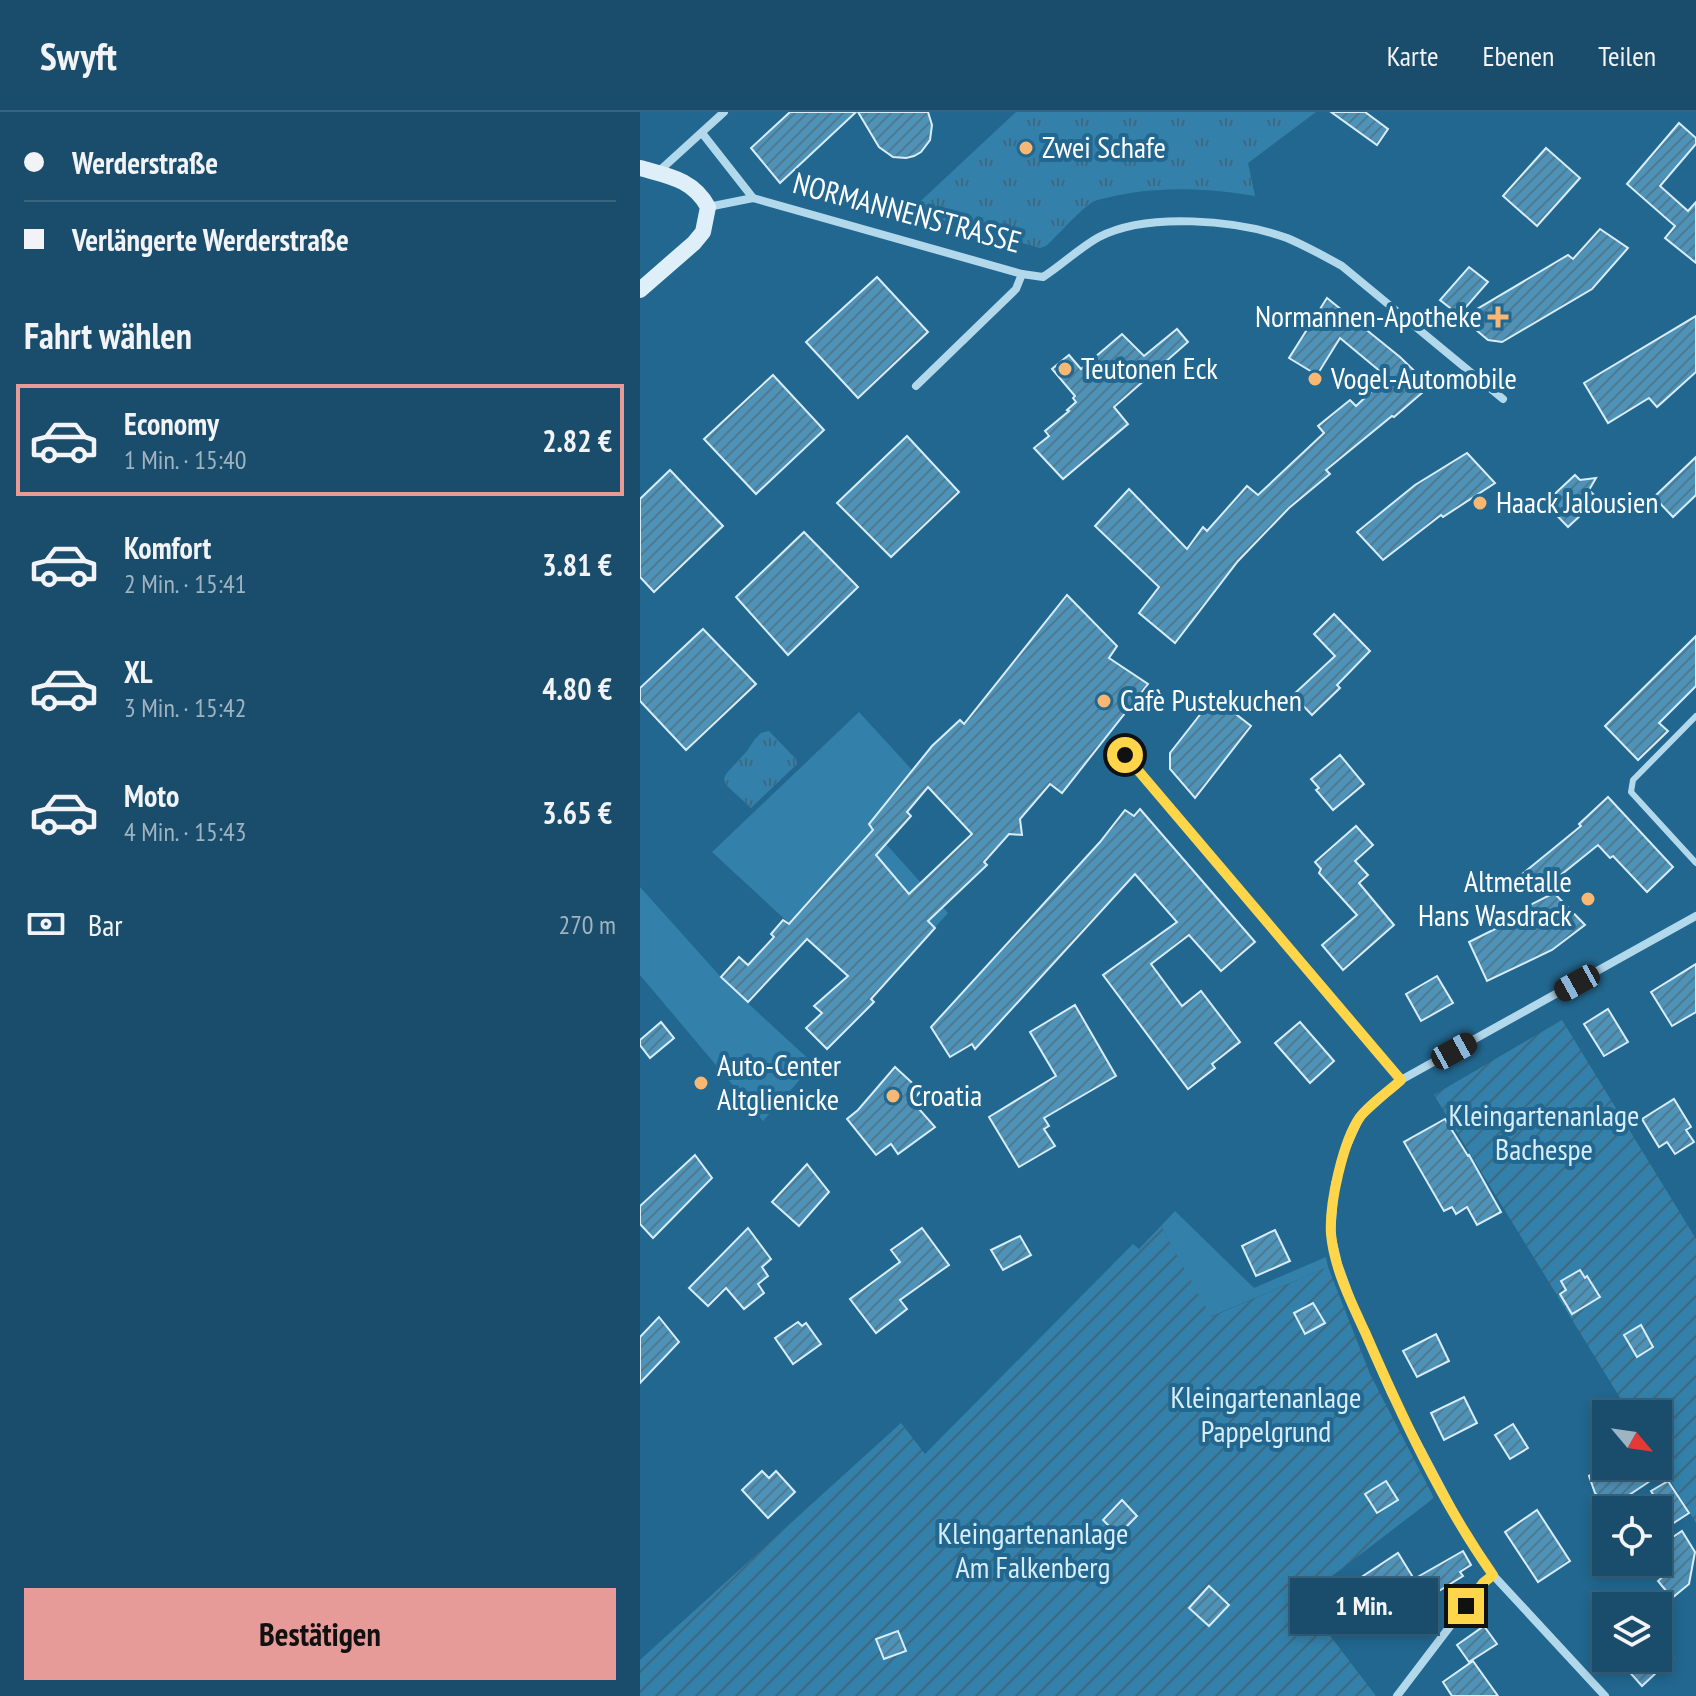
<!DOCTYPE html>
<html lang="de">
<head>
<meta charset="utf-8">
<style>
  body { margin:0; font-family:"PT Sans Narrow",sans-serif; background:#235471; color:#f1f3f6; height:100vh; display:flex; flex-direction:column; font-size:30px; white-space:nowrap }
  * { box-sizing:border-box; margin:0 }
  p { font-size:26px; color:#9fb4c1 }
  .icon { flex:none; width:44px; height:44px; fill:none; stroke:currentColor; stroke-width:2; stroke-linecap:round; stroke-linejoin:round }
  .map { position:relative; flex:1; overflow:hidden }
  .side { display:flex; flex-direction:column; background:#1a4d6b; width:640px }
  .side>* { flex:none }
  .banner { display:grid; align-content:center; height:176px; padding:0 24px; background:#1a4d6b }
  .needle { width:52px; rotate:119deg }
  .buttons { position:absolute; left:952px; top:1288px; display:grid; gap:16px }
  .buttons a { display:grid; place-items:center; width:80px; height:80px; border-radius:0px; background:#1a4d6b; box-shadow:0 4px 12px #0003,0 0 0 2px #38647e; font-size:40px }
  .end { position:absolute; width:36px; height:36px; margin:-18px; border:10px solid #ffd54a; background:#111; box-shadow:0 0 0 4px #111 }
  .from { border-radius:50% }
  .bubble { position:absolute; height:56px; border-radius:0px; background:#1a4d6b; box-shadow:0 4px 12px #0003,0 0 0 2px #38647e; font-size:26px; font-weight:600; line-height:56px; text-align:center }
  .car { position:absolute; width:24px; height:48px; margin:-24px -12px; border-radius:10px; box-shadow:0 0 6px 2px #0007; background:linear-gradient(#222 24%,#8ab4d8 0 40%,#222 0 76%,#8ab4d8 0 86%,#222 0) }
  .banner b { display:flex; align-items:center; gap:28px; height:76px; font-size:30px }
  .banner b+b { border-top:2px solid #38647e }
  .banner i { width:20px; height:20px; background:#f1f3f6 }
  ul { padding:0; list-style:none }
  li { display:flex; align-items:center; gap:24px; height:112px; margin:0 16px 12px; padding:0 8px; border:4px solid transparent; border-radius:0px }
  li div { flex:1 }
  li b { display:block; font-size:30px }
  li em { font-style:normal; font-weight:600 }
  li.active { border-color:#e69b98 }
  li>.icon { width:72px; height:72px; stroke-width:1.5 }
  h2 { padding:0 24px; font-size:36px; line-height:96px }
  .pay { display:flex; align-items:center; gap:20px; height:88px; padding:0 24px; font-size:30px }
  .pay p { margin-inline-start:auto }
  .button { display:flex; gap:16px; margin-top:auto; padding:16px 24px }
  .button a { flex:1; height:92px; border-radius:0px; background:#e69b98; color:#111; font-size:32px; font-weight:600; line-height:92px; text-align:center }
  header { display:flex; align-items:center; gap:48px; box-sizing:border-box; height:112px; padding:0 40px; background:#1a4d6b; border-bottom:2px solid #38647e }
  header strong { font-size:38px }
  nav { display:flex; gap:44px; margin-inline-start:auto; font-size:28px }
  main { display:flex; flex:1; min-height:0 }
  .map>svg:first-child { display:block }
  .grass { fill:#3381aa }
  .park { fill:url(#park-tufts) }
  .garden { fill:url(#garden-furrows) }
  .building { fill:url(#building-hatch); stroke:#d7edf9; stroke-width:2; fill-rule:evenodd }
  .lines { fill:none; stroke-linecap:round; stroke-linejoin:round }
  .lane { stroke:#b2d8ec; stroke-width:6 }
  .street { stroke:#b2d8ec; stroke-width:8 }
  .secondary { stroke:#deeff9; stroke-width:16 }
  .route { stroke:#ffd54a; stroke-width:10 }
  .poi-dot { fill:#f8b874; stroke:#22678f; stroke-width:3 }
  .labels { text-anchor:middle; stroke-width:8; stroke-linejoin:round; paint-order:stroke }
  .poi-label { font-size:30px; fill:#fff; stroke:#22678f; text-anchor:start }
  .street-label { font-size:30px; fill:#fff; stroke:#22678f }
  .park-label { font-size:30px; fill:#d7edf9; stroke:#22678f }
</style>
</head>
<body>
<header>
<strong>Swyft</strong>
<nav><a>Karte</a><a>Ebenen</a><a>Teilen</a></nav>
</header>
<main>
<section class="side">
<div class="banner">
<b><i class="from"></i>Werderstraße</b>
<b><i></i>Verlängerte Werderstraße</b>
</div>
<h2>Fahrt wählen</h2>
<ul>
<li class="active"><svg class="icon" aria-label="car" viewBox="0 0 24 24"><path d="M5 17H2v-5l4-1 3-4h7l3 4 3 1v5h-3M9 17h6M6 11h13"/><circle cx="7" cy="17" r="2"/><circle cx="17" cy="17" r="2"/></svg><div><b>Economy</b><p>1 Min. · 15:40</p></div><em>2.82 €</em></li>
<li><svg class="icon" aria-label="car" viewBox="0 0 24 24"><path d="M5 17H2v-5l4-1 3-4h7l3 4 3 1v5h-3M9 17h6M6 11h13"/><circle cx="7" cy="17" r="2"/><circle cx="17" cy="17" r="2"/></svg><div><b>Komfort</b><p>2 Min. · 15:41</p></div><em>3.81 €</em></li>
<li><svg class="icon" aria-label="car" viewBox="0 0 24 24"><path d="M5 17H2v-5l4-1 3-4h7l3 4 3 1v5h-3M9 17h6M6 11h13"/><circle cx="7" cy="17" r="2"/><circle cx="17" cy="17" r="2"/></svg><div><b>XL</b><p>3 Min. · 15:42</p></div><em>4.80 €</em></li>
<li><svg class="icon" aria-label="car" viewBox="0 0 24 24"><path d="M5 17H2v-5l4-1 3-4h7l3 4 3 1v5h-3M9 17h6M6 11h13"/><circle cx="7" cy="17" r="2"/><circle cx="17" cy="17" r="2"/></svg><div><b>Moto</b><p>4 Min. · 15:43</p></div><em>3.65 €</em></li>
</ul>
<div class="pay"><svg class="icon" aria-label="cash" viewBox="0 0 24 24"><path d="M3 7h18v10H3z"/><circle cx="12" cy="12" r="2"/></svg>Bar<p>270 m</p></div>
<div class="button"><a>Bestätigen</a></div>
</section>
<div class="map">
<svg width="1056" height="1584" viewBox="0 0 1056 1584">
  <defs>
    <pattern id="park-tufts" width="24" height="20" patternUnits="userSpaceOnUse" patternTransform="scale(2)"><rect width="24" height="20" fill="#3381aa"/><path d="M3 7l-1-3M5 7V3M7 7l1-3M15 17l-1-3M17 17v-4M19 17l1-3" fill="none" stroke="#3e6980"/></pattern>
    <pattern id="garden-furrows" width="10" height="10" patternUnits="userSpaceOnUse" patternTransform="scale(2)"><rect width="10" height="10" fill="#3381aa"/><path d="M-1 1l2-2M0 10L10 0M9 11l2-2" fill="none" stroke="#3e6980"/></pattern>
    <pattern id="building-hatch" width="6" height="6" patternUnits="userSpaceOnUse" patternTransform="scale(2)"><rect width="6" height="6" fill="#4f92b8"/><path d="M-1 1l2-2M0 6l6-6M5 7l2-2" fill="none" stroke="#4e7a92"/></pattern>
  </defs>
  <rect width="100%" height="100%" fill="#22678f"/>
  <!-- grass -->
  <g class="grass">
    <path d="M219,600L273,659L229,713L308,801L231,887L72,740Z"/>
    <path d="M0,775L88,873L174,952L123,1009L0,863Z"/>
    <path d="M535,1099L614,1176L686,1145L688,1155L570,1205L521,1114Z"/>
  </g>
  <!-- park -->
  <g class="park">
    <path d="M376,0H676L608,51L615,84C569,76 520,74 474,84C467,86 457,87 451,91C435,103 421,120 406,134L400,136L270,99Z"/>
    <path d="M129,619L156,647L157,652L111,696L86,673L84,667L86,662L107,639L115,627L121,621Z"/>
  </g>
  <!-- garden -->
  <g class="garden">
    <path d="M922,908L1056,1127V1411L1018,1348V1302H990L794,983Z"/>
    <path d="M521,1114L571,1205L688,1155L730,1262L794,1386L662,1487L736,1584H0V1548L261,1311L285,1342L493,1132L499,1137Z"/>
  </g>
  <!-- building -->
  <g class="building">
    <path d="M150,0H216L140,71L111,36Z"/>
    <path d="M218,0H288L292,13L290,28L281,40L274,44L266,46L253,45L239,35Z"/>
    <path d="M691,0H725L748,17L737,33Z"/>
    <path d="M1039,11L1056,26V32L1020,74L1048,99L1056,90V151L1025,126L1035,114L987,72Z"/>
    <path d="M906,36L940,66L897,114L863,84Z"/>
    <path d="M960,117L988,136L952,177L862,230L848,228L822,206L928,143L933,147Z"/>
    <path d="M829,155L848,170L819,203L800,188Z"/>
    <path d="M237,165L288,220L218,286L166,230Z"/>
    <path d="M687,186L760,245L790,274L754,305L752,304L686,358L690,362L649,396L598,449L535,531L499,501L519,475L455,414L489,377L547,437L563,415L567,419L607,374L618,383L684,321L678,314L710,288L716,294L747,265L700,226L677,263L649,246Z"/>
    <path d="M1056,204V260L1017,295L1009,286L968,311L944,271Z"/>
    <path d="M537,217L548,230L474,295L488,312L423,367L394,336L409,324L405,319L429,299L427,298L436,290L433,286L435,284L412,257L429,243L441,257L482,222L504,244Z"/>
    <path d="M133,263L184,318L116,382L64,327Z"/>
    <path d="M267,324L319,380L251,445L197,391Z"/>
    <path d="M827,341L855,371L803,405L801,403L743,448L717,420L775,373Z"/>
    <path d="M1056,345V383L1033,405L1014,385Z"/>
    <path d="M30,358L83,414L14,480L0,465V387Z"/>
    <path d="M935,363L940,368L956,366L949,378L958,387L928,415L905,391Z"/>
    <path d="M164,420L218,475L148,543L96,485Z"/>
    <path d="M427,483L477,534L469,546L508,572L422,681L410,672L380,707L382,723L369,722L344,750L347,753L288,809L295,816L231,887L234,890L187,937L166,916L182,901L174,894L208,864L167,827L108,890L81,865L99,845L108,853L134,825L131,822L143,808L149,812L233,718L229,712L292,634L320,608L324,612ZM288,675L332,722L269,782L236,743L271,704L267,700Z"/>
    <path d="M694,502L730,539L697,573L700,576L672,603L653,583L695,544L674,522Z"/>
    <path d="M63,517L116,572L46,638L0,589V576Z"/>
    <path d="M1056,524V574L1019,611L1028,619L998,648L965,614Z"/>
    <path d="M574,585L611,614L555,686L530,657V641Z"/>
    <path d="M700,643L724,672L693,698L676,678L679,676L671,667Z"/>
    <path d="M968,685L1033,755L1007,780L973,744L970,746L958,733L897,782L881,763L941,714L939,712Z"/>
    <path d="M500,697L615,830L581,859L549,823L511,852L542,894L561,879L600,930L572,952L575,956L548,977L463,863L537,810L495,762L335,937L332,932L310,945L291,915L460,730L485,698L494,704Z"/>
    <path d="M716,714L733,733L715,749L728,763L719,771L754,813L703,858L682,833L717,803L679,761L681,757L675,750Z"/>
    <path d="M914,781L945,813L912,838L847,869L829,830L857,816L854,811Z"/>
    <path d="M1056,852V900L1032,914L1011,880Z"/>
    <path d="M797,864L813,891L781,909L766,882Z"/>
    <path d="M435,893L476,964L404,1006L409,1014L404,1017L415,1034L379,1055L349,1005L416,964L390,920Z"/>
    <path d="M968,897L988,930L964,944L944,912Z"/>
    <path d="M21,910L34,926L10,946L0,933V928Z"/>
    <path d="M660,910L694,949L670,971L635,931Z"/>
    <path d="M255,955L281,979L272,989L295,1015L258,1042L251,1032L236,1043L207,1007L218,998Z"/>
    <path d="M1034,987L1051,1015L1046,1018L1054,1030L1035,1042L1027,1030L1019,1035L1002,1007Z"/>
    <path d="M805,1007L828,1044L829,1043L861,1100L837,1113L827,1095L816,1102L812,1095L804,1099L764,1030Z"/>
    <path d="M55,1043L72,1066L13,1126L0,1112V1094Z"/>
    <path d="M167,1052L189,1080L159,1114L132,1090Z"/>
    <path d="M108,1116L131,1147L122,1155L128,1164L118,1172L124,1181L104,1197L86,1176L68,1194L49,1176Z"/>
    <path d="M282,1116L309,1153L260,1188L267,1197L236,1221L210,1187L260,1150L251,1138Z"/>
    <path d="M635,1118L650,1149L616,1164L602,1134Z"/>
    <path d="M380,1124L391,1143L363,1158L351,1138Z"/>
    <path d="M940,1158L945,1166L947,1164L960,1185L932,1202L920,1182L926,1178L921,1169Z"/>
    <path d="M673,1191L685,1211L665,1222L654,1201Z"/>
    <path d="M19,1205L39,1230L0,1271V1225Z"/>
    <path d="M158,1210L162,1214L166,1211L181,1232L153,1252L135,1226Z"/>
    <path d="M1001,1213L1013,1235L997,1245L984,1223Z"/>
    <path d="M796,1222L809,1249L777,1265L763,1239Z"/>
    <path d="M824,1285L837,1311L804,1328L791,1301Z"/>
    <path d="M873,1312L888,1336L870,1347L855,1323Z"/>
    <path d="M964,1354H1000L1010,1369L968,1397L961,1386L955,1381L949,1364Z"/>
    <path d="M122,1359L129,1366L136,1359L155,1380L128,1406L102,1378Z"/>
    <path d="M746,1369L758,1388L737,1401L725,1382Z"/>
    <path d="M1028,1369L1049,1401L1032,1412L1011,1379Z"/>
    <path d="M482,1388L497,1404L478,1423L463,1408Z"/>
    <path d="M897,1398L930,1449L898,1470L865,1420Z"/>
    <path d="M1042,1419L1055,1440L1049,1472L1032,1486L1018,1469L1027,1461L1029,1446L1021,1433Z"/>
    <path d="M823,1439L831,1453L820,1460L823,1464L799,1479L797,1476L751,1506L723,1464L758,1441L774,1467Z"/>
    <path d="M569,1474L589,1493L569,1514L549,1496Z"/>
    <path d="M844,1514L857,1532L829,1550L817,1533Z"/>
    <path d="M258,1519L266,1539L244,1547L236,1527Z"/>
    <path d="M977,1546H1032L1002,1574Z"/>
    <path d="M833,1549L858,1584H812L803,1570Z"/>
  </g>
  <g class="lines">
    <!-- lane -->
    <path class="lane" d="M1056,604L993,668L991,680L1056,751"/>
    <!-- street -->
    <g class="street">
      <path d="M62,21L113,86"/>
      <path d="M17,61L84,0"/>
      <path d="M68,95L113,86L382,162L403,165C422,153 439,136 459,125C507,100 597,108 647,126C666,134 684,144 702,154L863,287"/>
      <path d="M276,274L376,177L382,162"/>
      <path d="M485,643L761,968"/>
      <path d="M757,1584L843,1471L853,1463"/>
      <path d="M965,1584L853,1463L827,1425L751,1281L714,1196L698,1152L691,1122L695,1072L705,1038L720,1005L761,968L1056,804"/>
    </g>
    <!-- secondary -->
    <path class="secondary" d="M0,56C28,64 53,67 68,95L63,120L54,131L0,178"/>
  </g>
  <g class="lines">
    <!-- route -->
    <path class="route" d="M485,643L761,968C749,979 730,992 720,1005C703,1029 689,1092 691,1122C694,1156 711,1190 725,1220C761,1303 801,1389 853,1463L843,1471L826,1494"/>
  </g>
  <!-- markers -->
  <g class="poi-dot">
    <circle cx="386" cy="36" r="8"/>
    <path d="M854 193h8v8h8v8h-8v8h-8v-8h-8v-8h8z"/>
    <circle cx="425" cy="257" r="8"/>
    <circle cx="675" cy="267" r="8"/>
    <circle cx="840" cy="391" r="8"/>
    <circle cx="464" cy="589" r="8"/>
    <circle cx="948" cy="787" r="8"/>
    <circle cx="61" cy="971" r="8"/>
    <circle cx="253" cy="984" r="8"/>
  </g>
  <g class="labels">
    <!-- poi labels -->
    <g class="poi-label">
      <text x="402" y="46">Zwei Schafe</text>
      <text x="842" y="215" text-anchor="end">Normannen-Apotheke</text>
      <text x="441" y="267">Teutonen Eck</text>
      <text x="691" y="277">Vogel-Automobile</text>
      <text x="856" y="401">Haack Jalousien</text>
      <text x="480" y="599">Cafè Pustekuchen</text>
      <text x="932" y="780" text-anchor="end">Altmetalle<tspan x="932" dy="34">Hans Wasdrack</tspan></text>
      <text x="77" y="964">Auto-Center<tspan x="77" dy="34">Altglienicke</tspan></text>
      <text x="269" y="994">Croatia</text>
    </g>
    <!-- street labels -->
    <g class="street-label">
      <text transform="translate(267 101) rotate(15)" y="10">NORMANNENSTRASSE</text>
    </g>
    <!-- park labels -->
    <g class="park-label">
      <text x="904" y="1014">Kleingartenanlage<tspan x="904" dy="34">Bachespe</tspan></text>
      <text x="626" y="1296">Kleingartenanlage<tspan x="626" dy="34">Pappelgrund</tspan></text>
      <text x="393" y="1432">Kleingartenanlage<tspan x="393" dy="34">Am Falkenberg</tspan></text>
    </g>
  </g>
</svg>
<div class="buttons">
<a><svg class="needle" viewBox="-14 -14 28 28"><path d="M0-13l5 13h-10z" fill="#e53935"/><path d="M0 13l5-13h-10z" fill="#9fb4c1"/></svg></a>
<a><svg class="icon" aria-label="locate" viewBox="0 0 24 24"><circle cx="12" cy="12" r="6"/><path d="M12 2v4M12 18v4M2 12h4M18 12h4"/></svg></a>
<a><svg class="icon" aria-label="layers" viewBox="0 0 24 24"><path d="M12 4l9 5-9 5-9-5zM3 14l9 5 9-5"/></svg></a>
</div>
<i class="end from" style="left:485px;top:643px"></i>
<i class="end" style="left:826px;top:1494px"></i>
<div class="bubble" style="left:650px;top:1466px;width:148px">1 Min.</div>
<i class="car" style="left:937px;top:871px;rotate:241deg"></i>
<i class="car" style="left:814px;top:939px;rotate:61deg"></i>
</div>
</main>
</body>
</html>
